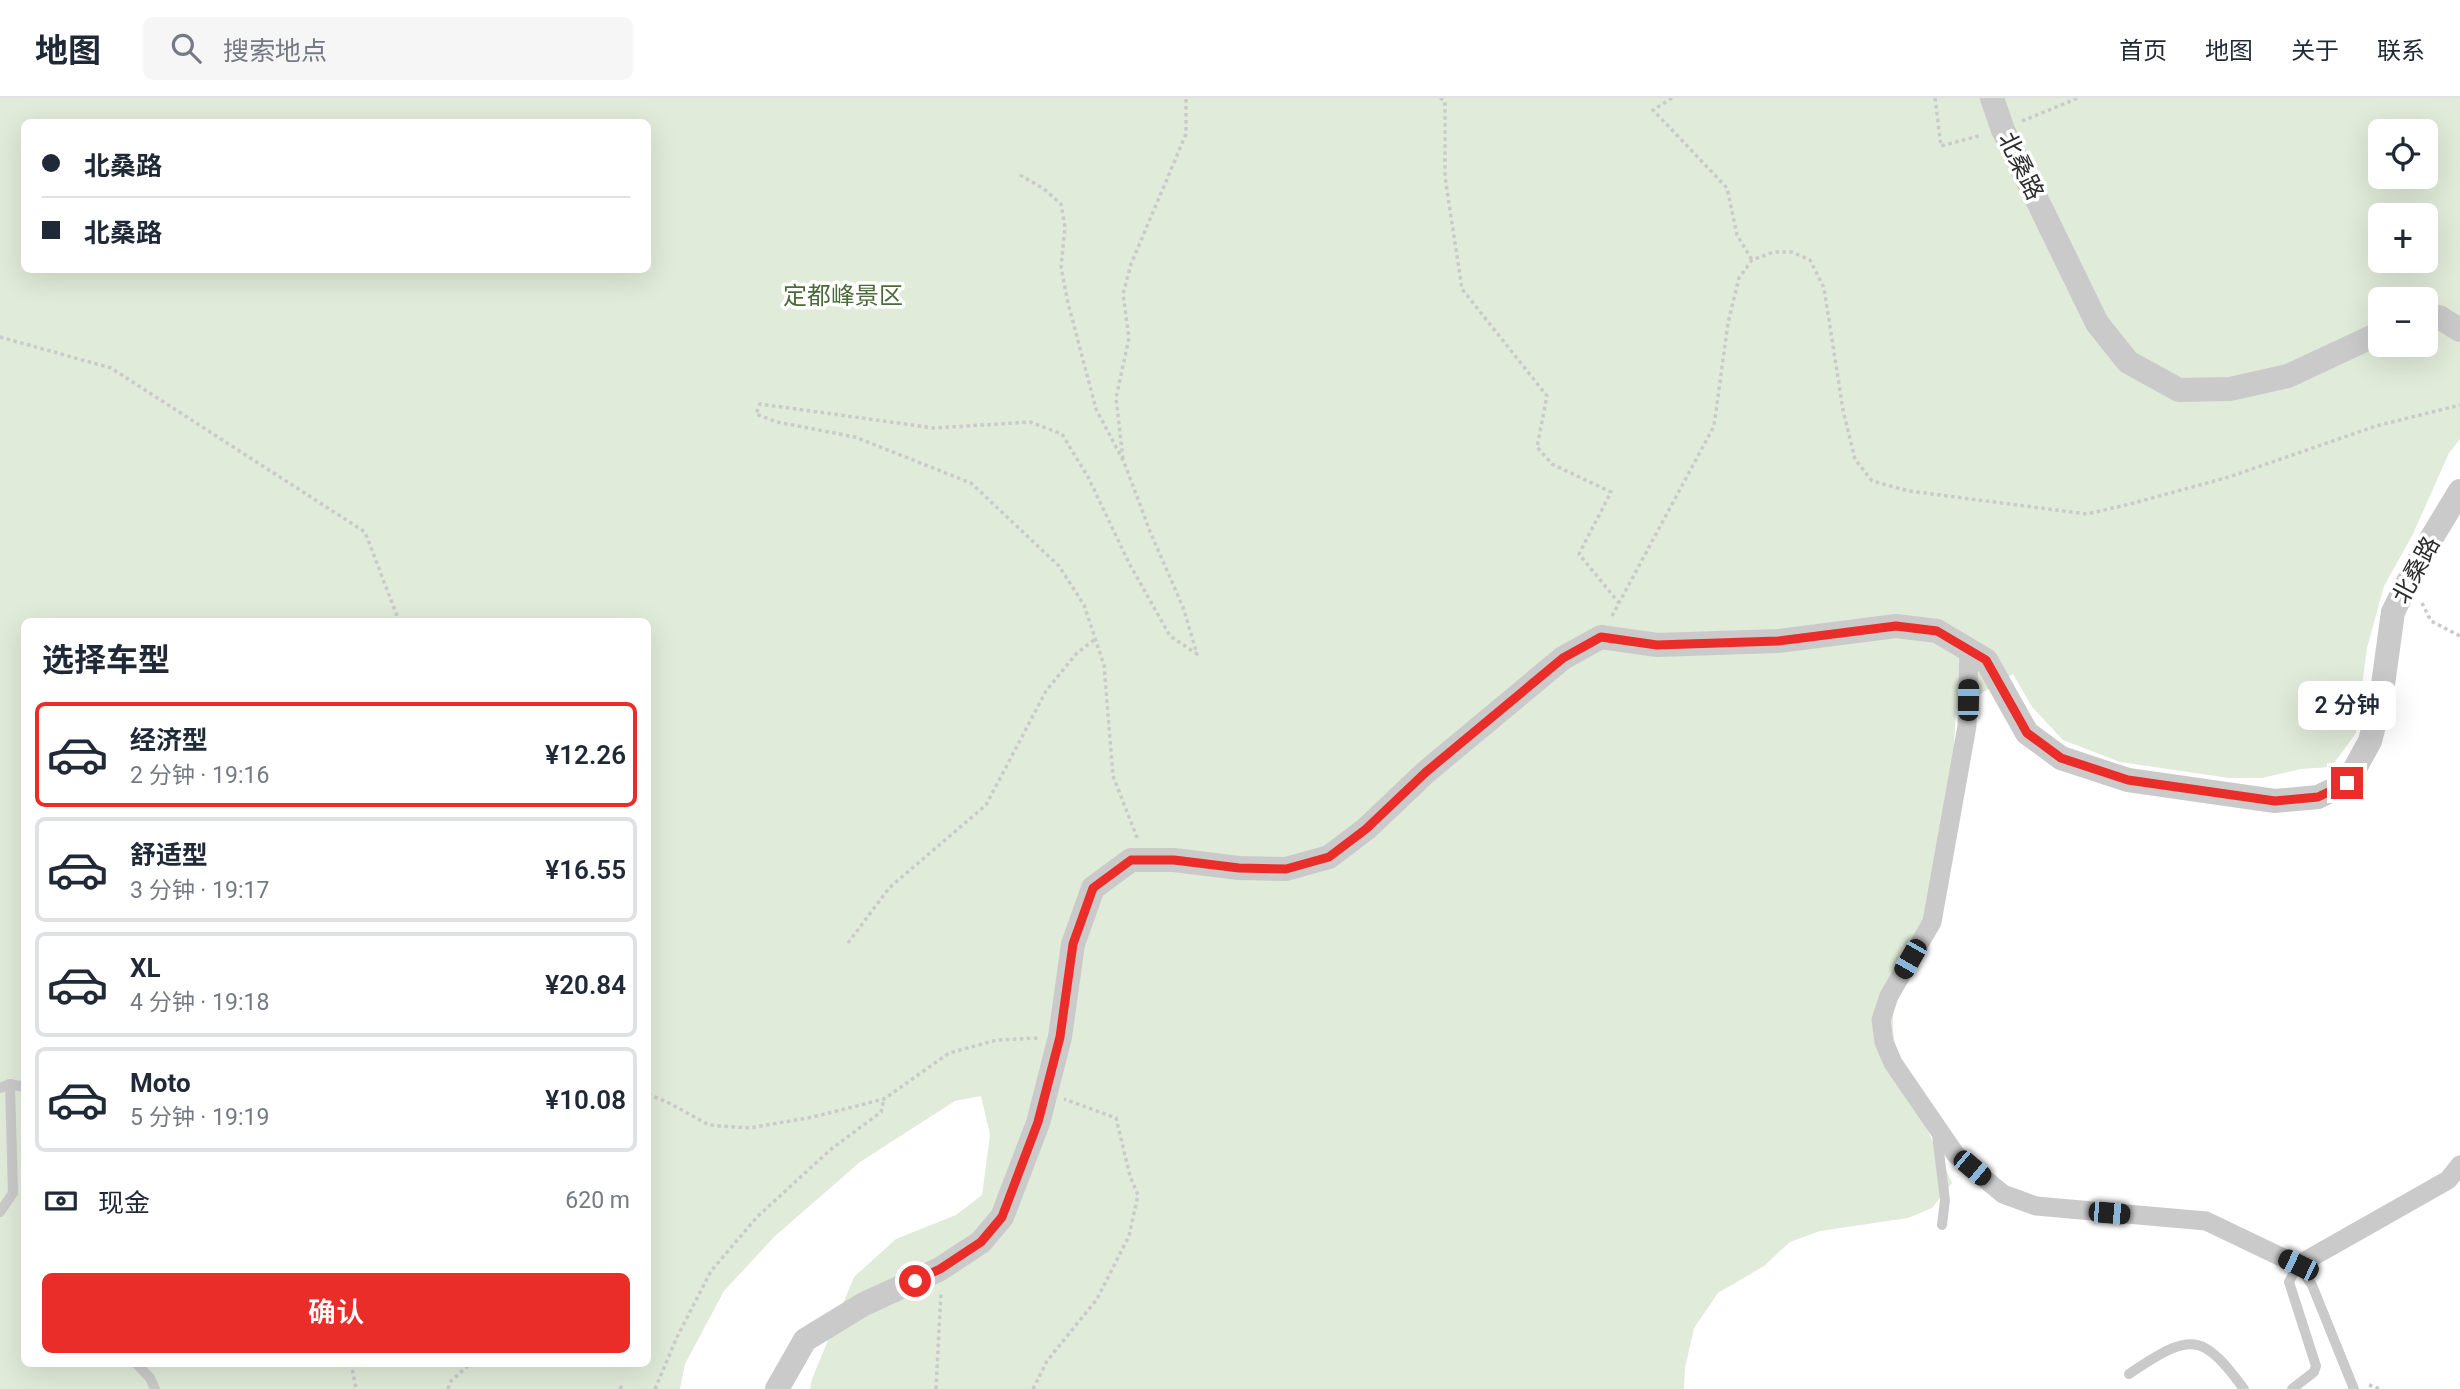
<!DOCTYPE html>
<html lang="zh">
<head>
<meta charset="utf-8">
<style>
  body { margin:0; font-family:Roboto,"Noto Sans SC",sans-serif; background:#f6f6f7; color:#1f2937; height:100vh; display:flex; flex-direction:column; font-size:26px; white-space:nowrap }
  * { box-sizing:border-box; margin:0 }
  p { font-size:23px; color:#747a83 }
  .icon { flex:none; width:38px; height:38px; fill:none; stroke:currentColor; stroke-width:2; stroke-linecap:round; stroke-linejoin:round }
  .map { position:relative; flex:1; overflow:hidden }
  .panel { position:absolute; left:21px; top:520px; width:630px; height:749px; display:flex; flex-direction:column; background:#fff; border-radius:10px; box-shadow:0 7px 28px #0002 }
  .panel>* { flex:none }
  .hud { position:absolute; left:21px; top:21px; width:630px; height:154px; border-radius:10px; box-shadow:0 7px 28px #0002; display:grid; align-content:center; height:154px; padding:0 21px; background:#fff }
  .controls { position:absolute; left:2368px; top:21px; display:grid; gap:14px }
  .controls a { display:grid; place-items:center; width:70px; height:70px; border-radius:10px; background:#fff; box-shadow:0 7px 28px #0002; font-size:35px }
  .end { position:absolute; width:32px; height:32px; margin:-16px; border:9px solid #ea2d28; background:#fff; box-shadow:0 0 0 4px #fff }
  .from { border-radius:50% }
  .bubble { position:absolute; height:49px; border-radius:10px; background:#fff; box-shadow:0 7px 28px #0002; font-size:23px; font-weight:600; line-height:49px; text-align:center }
  .car { position:absolute; width:21px; height:42px; margin:-21px -10px; border-radius:9px; box-shadow:0 0 5px 2px #0007; background:linear-gradient(#222 24%,#8ab4d8 0 40%,#222 0 76%,#8ab4d8 0 86%,#222 0) }
  .hud b { display:flex; align-items:center; gap:24px; height:66px; font-size:26px }
  .hud b+b { border-top:2px solid #e0e1e3 }
  .hud i { width:18px; height:18px; background:#1f2937 }
  ul { padding:0; list-style:none }
  li { display:flex; align-items:center; gap:21px; height:105px; margin:0 14px 10px; padding:0 7px; border:4px solid #e0e1e3; border-radius:10px }
  li div { flex:1 }
  li b { display:block; font-size:26px }
  li em { font-style:normal; font-weight:600 }
  li.on { border-color:#ea2d28 }
  li>.icon { width:63px; height:63px; stroke-width:1.5 }
  h2 { padding:0 21px; font-size:32px; line-height:84px }
  .pay { display:flex; align-items:center; gap:18px; height:77px; padding:0 21px; font-size:26px }
  .pay p { margin-inline-start:auto }
  .cta { display:flex; gap:14px; margin-top:auto; padding:14px 21px }
  .cta a { flex:1; height:80px; border-radius:10px; background:#ea2d28; color:#fff; font-size:28px; font-weight:600; line-height:80px; text-align:center }
  header { display:flex; align-items:center; gap:42px; box-sizing:border-box; height:98px; padding:0 35px; background:#fff; border-bottom:2px solid #e0e1e3 }
  header strong { font-size:33px }
  nav { display:flex; gap:38px; margin-inline-start:auto; font-size:24px }
  .search { width:490px; height:63px; background:#f6f6f7; display:flex; align-items:center; gap:18px; box-sizing:border-box; padding:0 24px; border-radius:10px; color:#747a83; font-size:26px }
  .map>svg:first-child { display:block }
  .green { fill:#e1ebd9; fill-rule:evenodd }
  .lines { fill:none; stroke-linecap:round; stroke-linejoin:round }
  .path { stroke:#cacaca; stroke-width:3.5; stroke-dasharray:3.5 3.5; stroke-linecap:butt }
  .service { stroke:#cacaca; stroke-width:10 }
  .minor { stroke:#cacaca; stroke-width:19 }
  .tertiary { stroke:#cacaca; stroke-width:24 }
  .route { stroke:#ea2d28; stroke-width:9 }
  .labels { text-anchor:middle; stroke-width:7; stroke-linejoin:round; paint-order:stroke }
  .street-label { font-size:24px; fill:#2d2d2d; stroke:#fff }
  .park-label { font-size:24px; fill:#4b6939; stroke:#fff }
</style>
</head>
<body>
<header>
<strong>地图</strong>
<div class="search"><svg class="icon" aria-label="search" viewBox="0 0 24 24"><circle cx="10" cy="10" r="6"/><path d="M15 15l6 6"/></svg>搜索地点</div>
<nav><a>首页</a><a>地图</a><a>关于</a><a>联系</a></nav>
</header>
<div class="map">
<svg width="2460" height="1291" viewBox="0 0 2460 1291">
  <rect width="100%" height="100%" fill="#fff"/>
  <!-- green -->
  <path class="green" d="M0,0H2460V341L2449,355L2412,438L2384,488L2367,550L2356,635L2331,669L2301,671L2262,680H2229L2120,664L2063,642L2032,609L2013,576L1956,611L1954,649L1936,811L1893,894V934L1899,971L1952,1085L1932,1110L1908,1120L1820,1133L1790,1144L1764,1168L1718,1195L1694,1230L1685,1270L1684,1291H810L812,1281L854,1179L896,1141L956,1117L982,1097L990,1037L981,998L955,1003L860,1064L775,1138L724,1193L685,1266L680,1291H0ZM24,24H648V172H24ZM2380,33H2426V79H2380ZM2380,117H2426V163H2380ZM2380,201H2426V247H2380ZM24,523H648V1265H24Z"/>
  <g class="lines">
    <!-- path -->
    <g class="path">
      <path d="M1440,0L1445,3V79L1462,191L1547,298L1537,349L1552,366L1611,394L1579,456L1619,505"/>
      <path d="M1672,0L1653,12L1727,90L1737,137L1752,162"/>
      <path d="M1935,0L1941,48L1982,37"/>
      <path d="M2022,23L2078,0"/>
      <path d="M1020,77L1044,91L1061,106L1065,129L1061,169L1068,205L1096,311L1124,364L1151,436L1183,509L1197,556L1170,538L1129,465L1088,379L1062,336L1030,324L934,330L760,306L756,316L777,324L855,339L971,385L1059,468L1084,507L1104,567L1113,678L1138,742"/>
      <path d="M0,239L111,270L365,434L399,523"/>
      <path d="M1123,361L1116,300L1129,240L1123,196L1131,166L1186,36V0"/>
      <path d="M2422,505L2431,523L2460,538"/>
      <path d="M1612,518L1714,328L1728,225L1739,180L1752,162L1774,154H1792L1810,162L1824,190L1843,312L1855,361L1872,383L1909,393L2087,416L2130,406L2229,379L2376,328L2460,307"/>
      <path d="M848,845L889,790L986,707L1046,593L1076,556L1095,541"/>
      <path d="M648,996L671,1006L709,1027L749,1030L813,1019L884,1001L949,955L997,942L1038,940"/>
      <path d="M351,1265L356,1291"/>
      <path d="M2369,1287L2380,1291"/>
      <path d="M448,1291L451,1283L471,1265"/>
      <path d="M620,1291L621,1289L623,1291"/>
      <path d="M655,1291L677,1239L711,1173L757,1119L830,1052L881,1014L884,1001"/>
      <path d="M936,1291L941,1194"/>
      <path d="M1033,1291L1047,1263L1097,1201L1129,1138L1138,1097L1130,1078L1116,1020L1064,1001"/>
    </g>
    <!-- service -->
    <g class="service">
      <path d="M0,990L10,986L24,989"/>
      <path d="M1937,1037L1945,1102L1942,1127"/>
      <path d="M0,1114L13,1095L10,986"/>
      <path d="M136,1265L150,1280L155,1291"/>
      <path d="M2129,1276C2148,1264 2182,1236 2205,1250C2221,1259 2233,1277 2244,1291"/>
      <path d="M2292,1291L2314,1274L2316,1268L2289,1184L2298,1167L2312,1187L2354,1291"/>
    </g>
    <!-- minor -->
    <path class="minor" d="M1969,552L1967,628L1932,824L1889,898L1881,922L1884,944L1893,965L1956,1057L2003,1096L2036,1108L2206,1123L2298,1167L2448,1082L2460,1067"/>
    <!-- tertiary -->
    <g class="tertiary">
      <path d="M1992,0L2003,32L2097,225L2128,264L2179,292L2230,291L2288,278L2380,235"/>
      <path d="M2426,221L2439,219L2460,232"/>
      <path d="M777,1291L805,1242L864,1206L940,1171L981,1144L1002,1119L1038,1025L1060,939L1073,846L1093,790L1131,762H1174L1239,770L1286,771L1329,759L1366,731L1426,674L1563,560L1601,539L1657,547L1778,543L1896,528L1937,533L1986,562L2027,635L2061,660L2128,682L2275,703L2318,699L2347,685L2370,643L2381,601L2393,514L2423,454L2460,393"/>
    </g>
  </g>
  <g class="lines">
    <!-- route -->
    <path class="route" d="M915,1183L940,1171L981,1144L1002,1119L1038,1024L1060,939L1073,846L1093,790L1131,762H1174L1239,770L1286,771L1329,759L1366,731L1426,674L1563,560L1601,539L1657,547L1778,543L1896,528L1937,533L1986,562L2027,635L2061,660L2128,682L2275,703L2318,699L2347,685"/>
  </g>
  <g class="labels">
    <!-- street labels -->
    <g class="street-label">
      <text transform="translate(2021 68) rotate(64)" y="8">北桑路</text>
      <text transform="translate(2416 472) rotate(-62)" y="8">北桑路</text>
    </g>
    <!-- park labels -->
    <g class="park-label">
      <text x="843" y="206">定都峰景区</text>
    </g>
  </g>
</svg>
<div class="controls">
<a><svg class="icon" aria-label="locate" viewBox="0 0 24 24"><circle cx="12" cy="12" r="6"/><path d="M12 2v4M12 18v4M2 12h4M18 12h4"/></svg></a>
<a>+</a>
<a>−</a>
</div>
<i class="end from" style="left:915px;top:1183px"></i>
<i class="end" style="left:2347px;top:685px"></i>
<div class="bubble" style="left:2298px;top:583px;width:98px">2 分钟</div>
<i class="car" style="left:1968px;top:602px;rotate:1deg"></i>
<i class="car" style="left:1910px;top:861px;rotate:210deg"></i>
<i class="car" style="left:1972px;top:1070px;rotate:130deg"></i>
<i class="car" style="left:2109px;top:1115px;rotate:95deg"></i>
<i class="car" style="left:2298px;top:1167px;rotate:296deg"></i>
<div class="hud">
<b><i class="from"></i>北桑路</b>
<b><i></i>北桑路</b>
</div>
<section class="panel">
<h2>选择车型</h2>
<ul>
<li class="on"><svg class="icon" aria-label="car" viewBox="0 0 24 24"><path d="M5 17H2v-5l4-1 3-4h7l3 4 3 1v5h-3M9 17h6M6 11h13"/><circle cx="7" cy="17" r="2"/><circle cx="17" cy="17" r="2"/></svg><div><b>经济型</b><p>2 分钟 · 19:16</p></div><em>¥12.26</em></li>
<li><svg class="icon" aria-label="car" viewBox="0 0 24 24"><path d="M5 17H2v-5l4-1 3-4h7l3 4 3 1v5h-3M9 17h6M6 11h13"/><circle cx="7" cy="17" r="2"/><circle cx="17" cy="17" r="2"/></svg><div><b>舒适型</b><p>3 分钟 · 19:17</p></div><em>¥16.55</em></li>
<li><svg class="icon" aria-label="car" viewBox="0 0 24 24"><path d="M5 17H2v-5l4-1 3-4h7l3 4 3 1v5h-3M9 17h6M6 11h13"/><circle cx="7" cy="17" r="2"/><circle cx="17" cy="17" r="2"/></svg><div><b>XL</b><p>4 分钟 · 19:18</p></div><em>¥20.84</em></li>
<li><svg class="icon" aria-label="car" viewBox="0 0 24 24"><path d="M5 17H2v-5l4-1 3-4h7l3 4 3 1v5h-3M9 17h6M6 11h13"/><circle cx="7" cy="17" r="2"/><circle cx="17" cy="17" r="2"/></svg><div><b>Moto</b><p>5 分钟 · 19:19</p></div><em>¥10.08</em></li>
</ul>
<div class="pay"><svg class="icon" aria-label="cash" viewBox="0 0 24 24"><path d="M3 7h18v10H3z"/><circle cx="12" cy="12" r="2"/></svg>现金<p>620 m</p></div>
<div class="cta"><a>确认</a></div>
</section>
</div>
</body>
</html>
